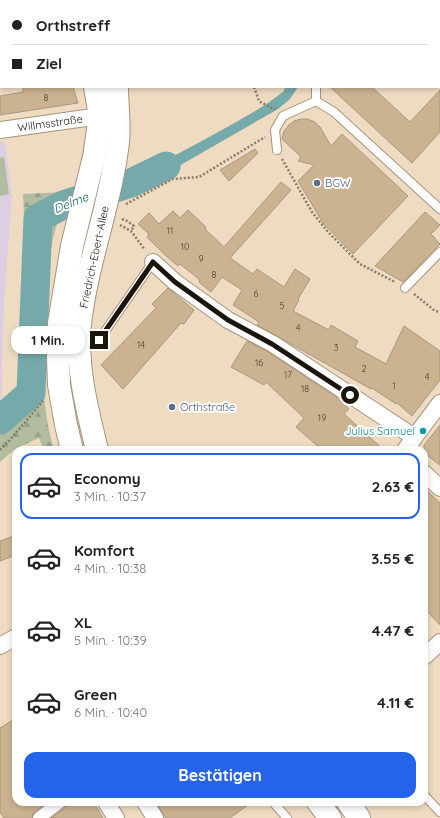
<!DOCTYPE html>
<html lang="de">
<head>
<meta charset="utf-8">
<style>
  body { margin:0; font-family:Quicksand,sans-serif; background:#f6f6f6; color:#202124; height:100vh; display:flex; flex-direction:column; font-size:15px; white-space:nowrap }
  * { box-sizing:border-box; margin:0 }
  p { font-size:13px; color:#757577 }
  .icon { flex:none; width:22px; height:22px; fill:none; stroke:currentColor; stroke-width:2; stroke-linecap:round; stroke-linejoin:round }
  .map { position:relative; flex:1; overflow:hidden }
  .sheet { position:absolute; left:12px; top:446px; width:416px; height:360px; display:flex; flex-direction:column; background:#fff; border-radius:12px; box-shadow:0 2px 6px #0003 }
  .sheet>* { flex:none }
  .top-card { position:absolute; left:0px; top:0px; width:440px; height:88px; box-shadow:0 2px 6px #0003; display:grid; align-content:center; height:88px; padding:0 12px; background:#fff }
  .end { position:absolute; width:18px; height:18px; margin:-9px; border:5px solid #1c150c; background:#fff; box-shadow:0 0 0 2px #fff }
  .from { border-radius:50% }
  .bubble { position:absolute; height:28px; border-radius:12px; background:#fff; box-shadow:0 2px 6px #0003; font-size:13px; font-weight:700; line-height:28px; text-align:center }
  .top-card b { display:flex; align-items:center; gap:14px; height:38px; font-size:15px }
  .top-card b+b { border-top:1px solid #e0e0e0 }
  .top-card i { width:10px; height:10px; background:#202124 }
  ul { padding:7px 0 0; list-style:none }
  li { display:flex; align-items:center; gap:12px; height:66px; margin:0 8px 6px; padding:0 4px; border:2px solid transparent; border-radius:12px }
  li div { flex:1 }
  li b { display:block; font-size:15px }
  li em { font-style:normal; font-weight:700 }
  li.active { border-color:#2563eb }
  li>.icon { width:36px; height:36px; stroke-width:1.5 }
  .cta { display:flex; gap:8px; margin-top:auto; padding:8px 12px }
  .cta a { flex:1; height:46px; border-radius:12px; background:#2563eb; color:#fff; font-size:16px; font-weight:700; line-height:46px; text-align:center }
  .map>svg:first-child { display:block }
  .education { fill:#dccfe3 }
  .green { fill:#b1bca0 }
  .forest { fill:url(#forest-firs) }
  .water { fill:#76a9aa }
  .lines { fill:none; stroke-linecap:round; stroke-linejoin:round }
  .river { stroke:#76a9aa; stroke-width:29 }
  .building { fill:#cbb391; stroke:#a99780 }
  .service-casing { stroke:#a4937c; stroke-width:10 }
  .pedestrian-casing { stroke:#a4937c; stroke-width:14 }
  .minor-casing { stroke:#a4937c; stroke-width:18 }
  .tertiary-casing { stroke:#a4937c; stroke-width:22 }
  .secondary-casing { stroke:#a4937c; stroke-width:24 }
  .path { stroke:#887b6a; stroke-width:2.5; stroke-dasharray:2 2; stroke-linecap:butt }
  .service { stroke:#fff; stroke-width:8 }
  .pedestrian { stroke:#fff; stroke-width:12 }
  .minor { stroke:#fff; stroke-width:16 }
  .tertiary { stroke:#fff; stroke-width:20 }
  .secondary { stroke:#fff; stroke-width:22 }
  .route { stroke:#1c150c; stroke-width:5 }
  .service-dot { fill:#5c6f8a; stroke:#fff; stroke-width:1.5 }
  .culture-dot { fill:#0f9aa8; stroke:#fff; stroke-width:1.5 }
  .labels { text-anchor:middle; stroke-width:4; stroke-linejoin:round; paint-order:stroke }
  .number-label { font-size:9px; fill:#483c2d }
  .street-label { font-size:11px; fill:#1c150c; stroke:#fff }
  .service-label { font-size:11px; fill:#4e5e75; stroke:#fff; text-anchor:start }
  .culture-label { font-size:11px; fill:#0d838f; stroke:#fff; text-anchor:end }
  .water-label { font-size:12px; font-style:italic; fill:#105a5c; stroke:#fff }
</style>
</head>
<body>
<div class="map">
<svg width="440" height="818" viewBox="0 0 440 818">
  <defs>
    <pattern id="forest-firs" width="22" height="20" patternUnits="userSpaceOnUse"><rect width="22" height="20" fill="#b1bca0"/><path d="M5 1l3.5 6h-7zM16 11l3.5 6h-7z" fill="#98a189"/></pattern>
  </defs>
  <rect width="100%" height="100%" fill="#eedbc2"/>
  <!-- education -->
  <path class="education" d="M0,142H5L12,195L4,303L1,412L0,413Z"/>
  <!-- green -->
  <path class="green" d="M4,157L9,194L0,196V158Z"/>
  <!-- forest -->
  <path class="forest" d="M66,192C58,219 50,247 46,275C44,288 45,301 44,314C41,360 41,405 54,450H44L39,438L15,449L0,462V413L25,391L28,334L25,238L23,194Z"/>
  <!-- water -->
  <path class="water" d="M285,87H298L290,99L278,109L137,190L128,194L131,175C159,165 185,150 211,136C236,122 262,109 284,91Z"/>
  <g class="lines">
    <!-- river -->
    <path class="river" d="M0,420L31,393L38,218L63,205L131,183L166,166"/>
  </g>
  <!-- building -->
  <g class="building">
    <path d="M23,87H73L78,103L0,115V96L23,92Z"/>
    <path d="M330,87H372L410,122L440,90V132L412,163Z"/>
    <path d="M301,119H308L315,122L320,127L331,146L342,134L408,196L353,254L323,223L298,181L314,165L298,161L301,157L282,139L284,131L289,125L294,121Z"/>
    <path d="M255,149L258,153L229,181L220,170Z"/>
    <path d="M281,182L291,190L230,258L253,274L257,269L284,287L295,269L310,279L298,299L299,300L293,311L329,330L331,325L358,341L355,347L386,364L404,326L440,351V380L412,416L397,403L396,404L372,388L371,389L257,325L259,322L233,305L242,290L222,277L211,292L199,282L200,280L180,264L178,266L164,254L147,237L149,234L138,224L149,213L159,224L173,211L180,218L188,210L206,227L205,229L224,247Z"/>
    <path d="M425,212L440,225L431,234L440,244L403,282L375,266Z"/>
    <path d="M168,288L194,310L184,324L181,323L123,389L101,365L156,308L152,304Z"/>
    <path d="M247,341L268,352L335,396L349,409L344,414L384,450H322L296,427L304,418L266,382L264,385L231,367Z"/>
    <path d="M440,425V465L424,453V445Z"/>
    <path d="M424,488L440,503V625L424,608Z"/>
    <path d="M16,535V555L0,561V541Z"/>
    <path d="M16,718V802H48L34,812L32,818H4L0,812V728Z"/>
    <path d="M67,802H93L103,818H51L65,808Z"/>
    <path d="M156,802H252L230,818H166Z"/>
  </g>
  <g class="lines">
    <defs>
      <g id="service">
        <path d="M253,0L254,1"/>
        <path d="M316,87V101"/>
        <path d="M316,101L334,112L440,209"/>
        <path d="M277,150L275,130L283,116L316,101"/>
        <path d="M405,288L440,252"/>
        <path d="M99,340L153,262"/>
        <path d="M424,795L440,812"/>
        <path d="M273,802L287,818"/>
      </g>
      <path id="pedestrian" d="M39,818L60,802"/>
      <g id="minor">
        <path d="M90,1L93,0"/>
        <path d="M0,130L100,116"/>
        <path d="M153,262L175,282L228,320L273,344L414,437"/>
        <path d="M405,450L440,403"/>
        <path d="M424,473L440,488"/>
        <path d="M0,646L16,637"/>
        <path d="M424,657L440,642"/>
        <path d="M106,802L116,818"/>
        <path d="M145,802L155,818"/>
      </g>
      <path id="tertiary" d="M0,18H1"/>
      <g id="secondary">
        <path d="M78,0V1"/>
        <path d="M107,0L108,1"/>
        <path d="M72,450L66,425L59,385L58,356L59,323L72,246L94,157L100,116L95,87"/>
        <path d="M97,450C87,409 76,367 80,324C87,262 111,203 118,142C120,124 117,105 117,87"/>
        <path d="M318,802L330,818"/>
        <path d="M348,802L359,818"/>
      </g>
    </defs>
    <!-- service casing -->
    <use href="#service" class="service-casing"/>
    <!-- pedestrian casing -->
    <use href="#pedestrian" class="pedestrian-casing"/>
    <!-- minor casing -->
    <use href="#minor" class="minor-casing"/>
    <!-- tertiary casing -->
    <use href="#tertiary" class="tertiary-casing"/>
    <!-- secondary casing -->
    <use href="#secondary" class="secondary-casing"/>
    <!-- path -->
    <g class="path">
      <path d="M347,0V1"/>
      <path d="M254,87L259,101L275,110"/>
      <path d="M282,159L312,212L328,232L360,264L395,282"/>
      <path d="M126,204L173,179L199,177L265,137"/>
      <path d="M122,219L127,221L134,226L131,231"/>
      <path d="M120,225L131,231L145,250"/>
      <path d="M414,294L435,311L440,312"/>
      <path d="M0,450L9,441L43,401"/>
    </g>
    <!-- service -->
    <use href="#service" class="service"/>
    <!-- pedestrian -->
    <use href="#pedestrian" class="pedestrian"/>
    <!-- minor -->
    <use href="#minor" class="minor"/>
    <!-- tertiary -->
    <use href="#tertiary" class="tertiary"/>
    <!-- secondary -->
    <use href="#secondary" class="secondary"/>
  </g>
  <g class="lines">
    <!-- route -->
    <path class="route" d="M99,340L153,262L175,282L228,320L272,344L350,395"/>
  </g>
  <!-- markers -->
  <g class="service-dot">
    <circle cx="317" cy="183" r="4"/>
    <circle cx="172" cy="407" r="4"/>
  </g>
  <circle class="culture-dot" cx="423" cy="431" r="4"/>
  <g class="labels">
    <!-- number labels -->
    <g class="number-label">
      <text x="46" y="101">8</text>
      <text x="170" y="234">11</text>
      <text x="185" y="250">10</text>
      <text x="201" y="262">9</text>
      <text x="214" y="278">8</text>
      <text x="256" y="297">6</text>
      <text x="282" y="309">5</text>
      <text x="298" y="331">4</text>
      <text x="141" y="348">14</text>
      <text x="336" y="351">3</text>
      <text x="259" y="366">16</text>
      <text x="364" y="372">2</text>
      <text x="288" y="378">17</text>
      <text x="427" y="380">4</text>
      <text x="394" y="389">1</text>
      <text x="305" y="392">18</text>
      <text x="322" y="421">19</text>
    </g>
    <!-- street labels -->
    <g class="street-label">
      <text transform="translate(50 123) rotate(-8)" y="4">Willmsstraße</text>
      <text transform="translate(94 257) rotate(-78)" y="4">Friedrich-Ebert-Allee</text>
    </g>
    <!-- service labels -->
    <g class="service-label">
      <text x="325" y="187">BGW</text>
      <text x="180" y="411">Orthstraße</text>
    </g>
    <!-- culture labels -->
    <g class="culture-label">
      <text x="415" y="435">Julius Samuel</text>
    </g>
    <!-- water labels -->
    <g class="water-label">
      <text transform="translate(71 203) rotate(-22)" y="4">Delme</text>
    </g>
  </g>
</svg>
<i class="end from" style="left:350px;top:395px"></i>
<i class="end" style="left:99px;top:340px"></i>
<div class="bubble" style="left:11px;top:326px;width:74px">1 Min.</div>
<div class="top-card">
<b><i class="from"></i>Orthstreff</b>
<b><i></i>Ziel</b>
</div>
<section class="sheet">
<ul>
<li class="active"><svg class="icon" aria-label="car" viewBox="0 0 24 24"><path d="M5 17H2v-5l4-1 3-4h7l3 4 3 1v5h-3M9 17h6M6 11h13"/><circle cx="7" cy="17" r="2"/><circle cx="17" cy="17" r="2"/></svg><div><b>Economy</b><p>3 Min. · 10:37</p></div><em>2.63 €</em></li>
<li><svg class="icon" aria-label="car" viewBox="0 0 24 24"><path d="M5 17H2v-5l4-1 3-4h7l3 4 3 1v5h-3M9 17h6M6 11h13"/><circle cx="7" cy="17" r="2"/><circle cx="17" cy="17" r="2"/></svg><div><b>Komfort</b><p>4 Min. · 10:38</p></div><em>3.55 €</em></li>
<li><svg class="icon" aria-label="car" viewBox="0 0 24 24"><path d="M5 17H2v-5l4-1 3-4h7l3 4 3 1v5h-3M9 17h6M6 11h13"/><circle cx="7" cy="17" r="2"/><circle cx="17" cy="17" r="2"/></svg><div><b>XL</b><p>5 Min. · 10:39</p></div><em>4.47 €</em></li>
<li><svg class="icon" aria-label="car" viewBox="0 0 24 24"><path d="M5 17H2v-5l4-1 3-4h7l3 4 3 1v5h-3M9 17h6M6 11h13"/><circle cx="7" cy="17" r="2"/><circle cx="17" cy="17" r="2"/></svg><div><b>Green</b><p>6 Min. · 10:40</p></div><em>4.11 €</em></li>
</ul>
<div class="cta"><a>Bestätigen</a></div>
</section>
</div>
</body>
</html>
